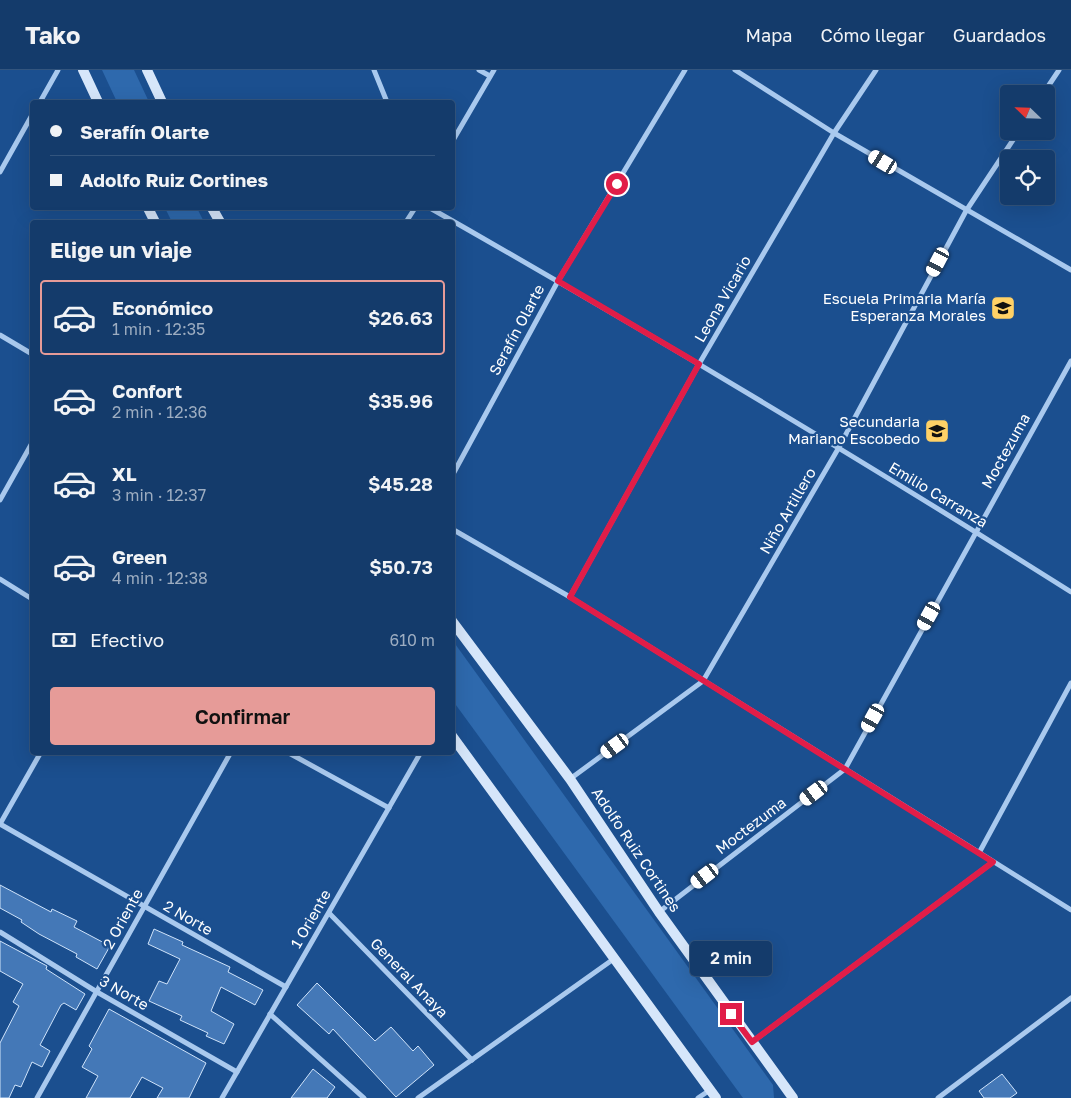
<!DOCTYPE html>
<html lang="es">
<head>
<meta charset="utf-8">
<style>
  body { margin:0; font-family:"Golos Text",sans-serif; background:#1d4271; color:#f1f3f6; height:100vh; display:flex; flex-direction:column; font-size:19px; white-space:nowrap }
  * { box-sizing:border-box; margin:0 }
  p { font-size:16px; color:#9dadc1 }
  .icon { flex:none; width:28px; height:28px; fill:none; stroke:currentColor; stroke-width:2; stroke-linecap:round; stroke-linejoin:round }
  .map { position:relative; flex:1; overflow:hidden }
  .side { position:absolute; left:30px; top:150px; width:425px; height:535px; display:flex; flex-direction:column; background:#143b6b; border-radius:5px; box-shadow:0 5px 20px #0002,0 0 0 1px #33557e }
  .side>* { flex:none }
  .hud { position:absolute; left:30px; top:30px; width:425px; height:110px; border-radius:5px; box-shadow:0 5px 20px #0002,0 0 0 1px #33557e; display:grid; align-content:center; height:110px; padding:0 20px; background:#143b6b }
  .needle { width:32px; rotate:293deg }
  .tools { position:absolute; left:1000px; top:15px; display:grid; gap:10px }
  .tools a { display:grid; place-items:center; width:55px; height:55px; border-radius:5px; background:#143b6b; box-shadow:0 5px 20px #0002,0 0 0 1px #33557e; font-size:25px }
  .end { position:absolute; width:22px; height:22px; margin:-11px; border:6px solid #e11d48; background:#fff; box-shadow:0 0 0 2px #fff }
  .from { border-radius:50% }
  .bubble { position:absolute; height:35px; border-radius:5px; background:#143b6b; box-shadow:0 5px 20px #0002,0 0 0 1px #33557e; font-size:16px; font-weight:600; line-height:35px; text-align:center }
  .car { position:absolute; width:15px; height:30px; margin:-15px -8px; border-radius:6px; box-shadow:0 0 4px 1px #0007; background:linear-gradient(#fff 24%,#345 0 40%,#fff 0 76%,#345 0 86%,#fff 0) }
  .hud b { display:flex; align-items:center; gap:18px; height:48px; font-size:19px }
  .hud b+b { border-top:1px solid #33557e }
  .hud i { width:12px; height:12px; background:#f1f3f6 }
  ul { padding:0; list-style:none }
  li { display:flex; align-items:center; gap:15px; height:75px; margin:0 10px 8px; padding:0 10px; border:2px solid transparent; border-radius:5px }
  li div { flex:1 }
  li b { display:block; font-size:19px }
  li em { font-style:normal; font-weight:600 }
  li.current { border-color:#e69b98 }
  li>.icon { width:45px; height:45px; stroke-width:1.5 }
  h2 { padding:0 20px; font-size:22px; line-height:60px }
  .pay { display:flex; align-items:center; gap:12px; height:55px; padding:0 20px; font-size:19px }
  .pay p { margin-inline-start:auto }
  .primary-button { display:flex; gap:10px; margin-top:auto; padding:10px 20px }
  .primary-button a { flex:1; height:58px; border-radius:5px; background:#e69b98; color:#111; font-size:20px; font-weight:600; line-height:58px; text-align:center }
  header { display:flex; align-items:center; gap:30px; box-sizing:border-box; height:70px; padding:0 25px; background:#143b6b; border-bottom:1px solid #33557e }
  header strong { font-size:24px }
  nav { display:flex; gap:28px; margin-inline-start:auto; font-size:18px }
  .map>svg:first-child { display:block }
  .green { fill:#2e69ad }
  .building { fill:#4478b7; stroke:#cfe3fa }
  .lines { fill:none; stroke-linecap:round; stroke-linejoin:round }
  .minor { stroke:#a9c9ee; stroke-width:5 }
  .secondary { stroke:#d6e6fa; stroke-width:10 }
  .route { stroke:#e11d48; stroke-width:6 }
  .labels { text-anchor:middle; stroke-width:4.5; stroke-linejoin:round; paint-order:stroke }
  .street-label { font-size:15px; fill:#fff; stroke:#1b4f8f }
  .poi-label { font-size:15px; fill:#fff; stroke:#1b4f8f; text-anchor:end }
</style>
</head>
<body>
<header>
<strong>Tako</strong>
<nav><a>Mapa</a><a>Cómo llegar</a><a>Guardados</a></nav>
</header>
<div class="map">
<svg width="1071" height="1028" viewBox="0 0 1071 1028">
  <rect width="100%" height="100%" fill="#1b4f8f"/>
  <!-- green -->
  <g class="green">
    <path d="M102,0H134L149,32H117Z"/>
    <path d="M165,138H197L204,152H172Z"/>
    <path d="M453,571L773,1015L774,1028H743L453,631Z"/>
  </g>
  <!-- building -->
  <g class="building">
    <path d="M0,815L51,842L52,839L77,851L74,857L110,876L97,899L76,887L77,884L39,864L21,852L22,850L0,838Z"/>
    <path d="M154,859L183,872L182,875L230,897L228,902L263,920L255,935L221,917L211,941L234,954L224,974L206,966L208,963L180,950L182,946L149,931L159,911L167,914L180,889L148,874Z"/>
    <path d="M0,871L47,896L46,899L85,924L76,940L64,933L61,935L40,975L50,981L42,997L32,992L21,1017L15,1015L9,1028H0V973L19,936L13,932L23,914L0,901Z"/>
    <path d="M317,913L375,971L391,957L413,981L418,976L434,995L396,1027L333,959L329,964L297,935Z"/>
    <path d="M109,939L206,993L189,1028H157L163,1018L142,1007L130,1028H86L98,1006L82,997L92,979L89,976Z"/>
    <path d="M313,999L335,1017L327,1028H291Z"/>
    <path d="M1002,1004L1017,1023L1010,1028H984L979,1021Z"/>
  </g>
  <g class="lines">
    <!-- minor -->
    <g class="minor">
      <path d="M374,0L387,32"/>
      <path d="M479,0L490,6"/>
      <path d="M735,0L834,63L1071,200"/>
      <path d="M1043,24L1059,0"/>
      <path d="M40,32L58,0"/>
      <path d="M452,72L494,0"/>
      <path d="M0,102L32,45"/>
      <path d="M430,138C646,261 861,389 1071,522"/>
      <path d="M406,152L415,138"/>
      <path d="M0,265L32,284"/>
      <path d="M452,406L558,211L685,0"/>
      <path d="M0,430L32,373"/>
      <path d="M452,459L570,527L1071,840"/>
      <path d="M0,509L32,529"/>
      <path d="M570,527L699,294L834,63L876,0"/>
      <path d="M287,682L389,738"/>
      <path d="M570,709L703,611L838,379L966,141L1019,61"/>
      <path d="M0,754L286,917"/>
      <path d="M0,754L41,682"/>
      <path d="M979,783L1071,613"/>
      <path d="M659,842L845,699L1071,291"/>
      <path d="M329,843L472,990"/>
      <path d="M0,862L97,922L237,1002"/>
      <path d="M270,944L364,1028"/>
      <path d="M752,972L993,792"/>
      <path d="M37,1028L231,682"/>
      <path d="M222,1028L421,682"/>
      <path d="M418,1028L615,888"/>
      <path d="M698,1028L710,1020"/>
      <path d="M938,1028L1071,928"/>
    </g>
    <!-- secondary -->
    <g class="secondary">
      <path d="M83,0L98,32"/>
      <path d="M147,0L162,32"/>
      <path d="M148,138L155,152"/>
      <path d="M212,138L220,152"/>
      <path d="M452,551L570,709L659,842L793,1028"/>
      <path d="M452,666L716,1028"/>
    </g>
  </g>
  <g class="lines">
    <!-- route -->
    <path class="route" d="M617,114L558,211L699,294L570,527L993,792L752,972L731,944"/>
  </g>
  <!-- icons -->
  <defs>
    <symbol id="school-square" viewBox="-11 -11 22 22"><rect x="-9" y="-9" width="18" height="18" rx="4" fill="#ffd166" stroke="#1b4f8f"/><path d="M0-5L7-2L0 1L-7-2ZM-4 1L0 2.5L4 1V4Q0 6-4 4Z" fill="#111"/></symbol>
  </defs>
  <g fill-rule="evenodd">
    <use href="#school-square" x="989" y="224" width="28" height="28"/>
    <use href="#school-square" x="923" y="347" width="28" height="28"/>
  </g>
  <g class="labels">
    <!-- street labels -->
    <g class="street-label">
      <text transform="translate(723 229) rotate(-60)" y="5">Leona Vicario</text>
      <text transform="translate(517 260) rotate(-62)" y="5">Serafín Olarte</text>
      <text transform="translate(1006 381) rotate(-61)" y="5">Moctezuma</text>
      <text transform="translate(938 425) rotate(31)" y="5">Emilio Carranza</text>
      <text transform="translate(788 441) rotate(-60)" y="5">Niño Artillero</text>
      <text transform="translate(751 756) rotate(-37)" y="5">Moctezuma</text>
      <text transform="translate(636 780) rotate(56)" y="5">Adolfo Ruiz Cortines</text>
      <text transform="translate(188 848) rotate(30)" y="5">2 Norte</text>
      <text transform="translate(123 849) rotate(-61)" y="5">2 Oriente</text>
      <text transform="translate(311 849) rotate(-60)" y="5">1 Oriente</text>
      <text transform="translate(409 908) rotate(46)" y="5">General Anaya</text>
      <text transform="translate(124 923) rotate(30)" y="5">3 Norte</text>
    </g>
    <!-- poi labels -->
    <g class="poi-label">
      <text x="986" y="234">Escuela Primaria María<tspan x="986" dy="17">Esperanza Morales</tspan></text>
      <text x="920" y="357">Secundaria<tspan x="920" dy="17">Mariano Escobedo</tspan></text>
    </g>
  </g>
</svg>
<div class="tools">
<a><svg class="needle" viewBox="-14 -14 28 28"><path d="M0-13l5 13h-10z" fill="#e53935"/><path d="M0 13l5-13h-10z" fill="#9dadc1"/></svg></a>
<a><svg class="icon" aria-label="locate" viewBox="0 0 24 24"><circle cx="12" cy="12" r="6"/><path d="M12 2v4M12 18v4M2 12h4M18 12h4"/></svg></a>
</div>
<i class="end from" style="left:617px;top:114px"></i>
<i class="end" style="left:731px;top:944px"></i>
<div class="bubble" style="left:690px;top:871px;width:82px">2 min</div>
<i class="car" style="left:883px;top:92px;rotate:301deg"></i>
<i class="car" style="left:938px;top:192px;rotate:208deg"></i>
<i class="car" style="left:929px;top:546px;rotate:209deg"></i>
<i class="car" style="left:873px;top:648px;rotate:209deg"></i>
<i class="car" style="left:615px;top:676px;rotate:234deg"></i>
<i class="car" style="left:814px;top:723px;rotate:233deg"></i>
<i class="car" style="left:705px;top:806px;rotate:233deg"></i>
<div class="hud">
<b><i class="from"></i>Serafín Olarte</b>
<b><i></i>Adolfo Ruiz Cortines</b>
</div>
<section class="side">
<h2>Elige un viaje</h2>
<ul>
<li class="current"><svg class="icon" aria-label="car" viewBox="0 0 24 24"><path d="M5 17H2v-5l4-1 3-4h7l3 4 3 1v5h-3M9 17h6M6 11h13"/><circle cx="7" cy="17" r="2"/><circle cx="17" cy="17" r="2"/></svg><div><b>Económico</b><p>1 min · 12:35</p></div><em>$26.63</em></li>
<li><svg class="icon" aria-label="car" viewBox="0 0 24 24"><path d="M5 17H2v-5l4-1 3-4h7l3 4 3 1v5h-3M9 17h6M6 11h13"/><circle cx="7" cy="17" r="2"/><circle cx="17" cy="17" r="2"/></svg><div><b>Confort</b><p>2 min · 12:36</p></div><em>$35.96</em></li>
<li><svg class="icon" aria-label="car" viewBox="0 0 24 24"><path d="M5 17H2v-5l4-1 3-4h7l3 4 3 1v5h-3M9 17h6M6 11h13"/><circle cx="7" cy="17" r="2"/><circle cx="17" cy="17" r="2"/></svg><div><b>XL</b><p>3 min · 12:37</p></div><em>$45.28</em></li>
<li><svg class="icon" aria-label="car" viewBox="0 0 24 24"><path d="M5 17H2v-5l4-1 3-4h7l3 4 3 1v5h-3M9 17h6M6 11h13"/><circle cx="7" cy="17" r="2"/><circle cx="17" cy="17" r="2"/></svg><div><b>Green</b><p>4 min · 12:38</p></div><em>$50.73</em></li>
</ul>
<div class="pay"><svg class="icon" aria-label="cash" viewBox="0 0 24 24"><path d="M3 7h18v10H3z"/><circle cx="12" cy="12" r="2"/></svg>Efectivo<p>610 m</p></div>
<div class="primary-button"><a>Confirmar</a></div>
</section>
</div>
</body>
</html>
